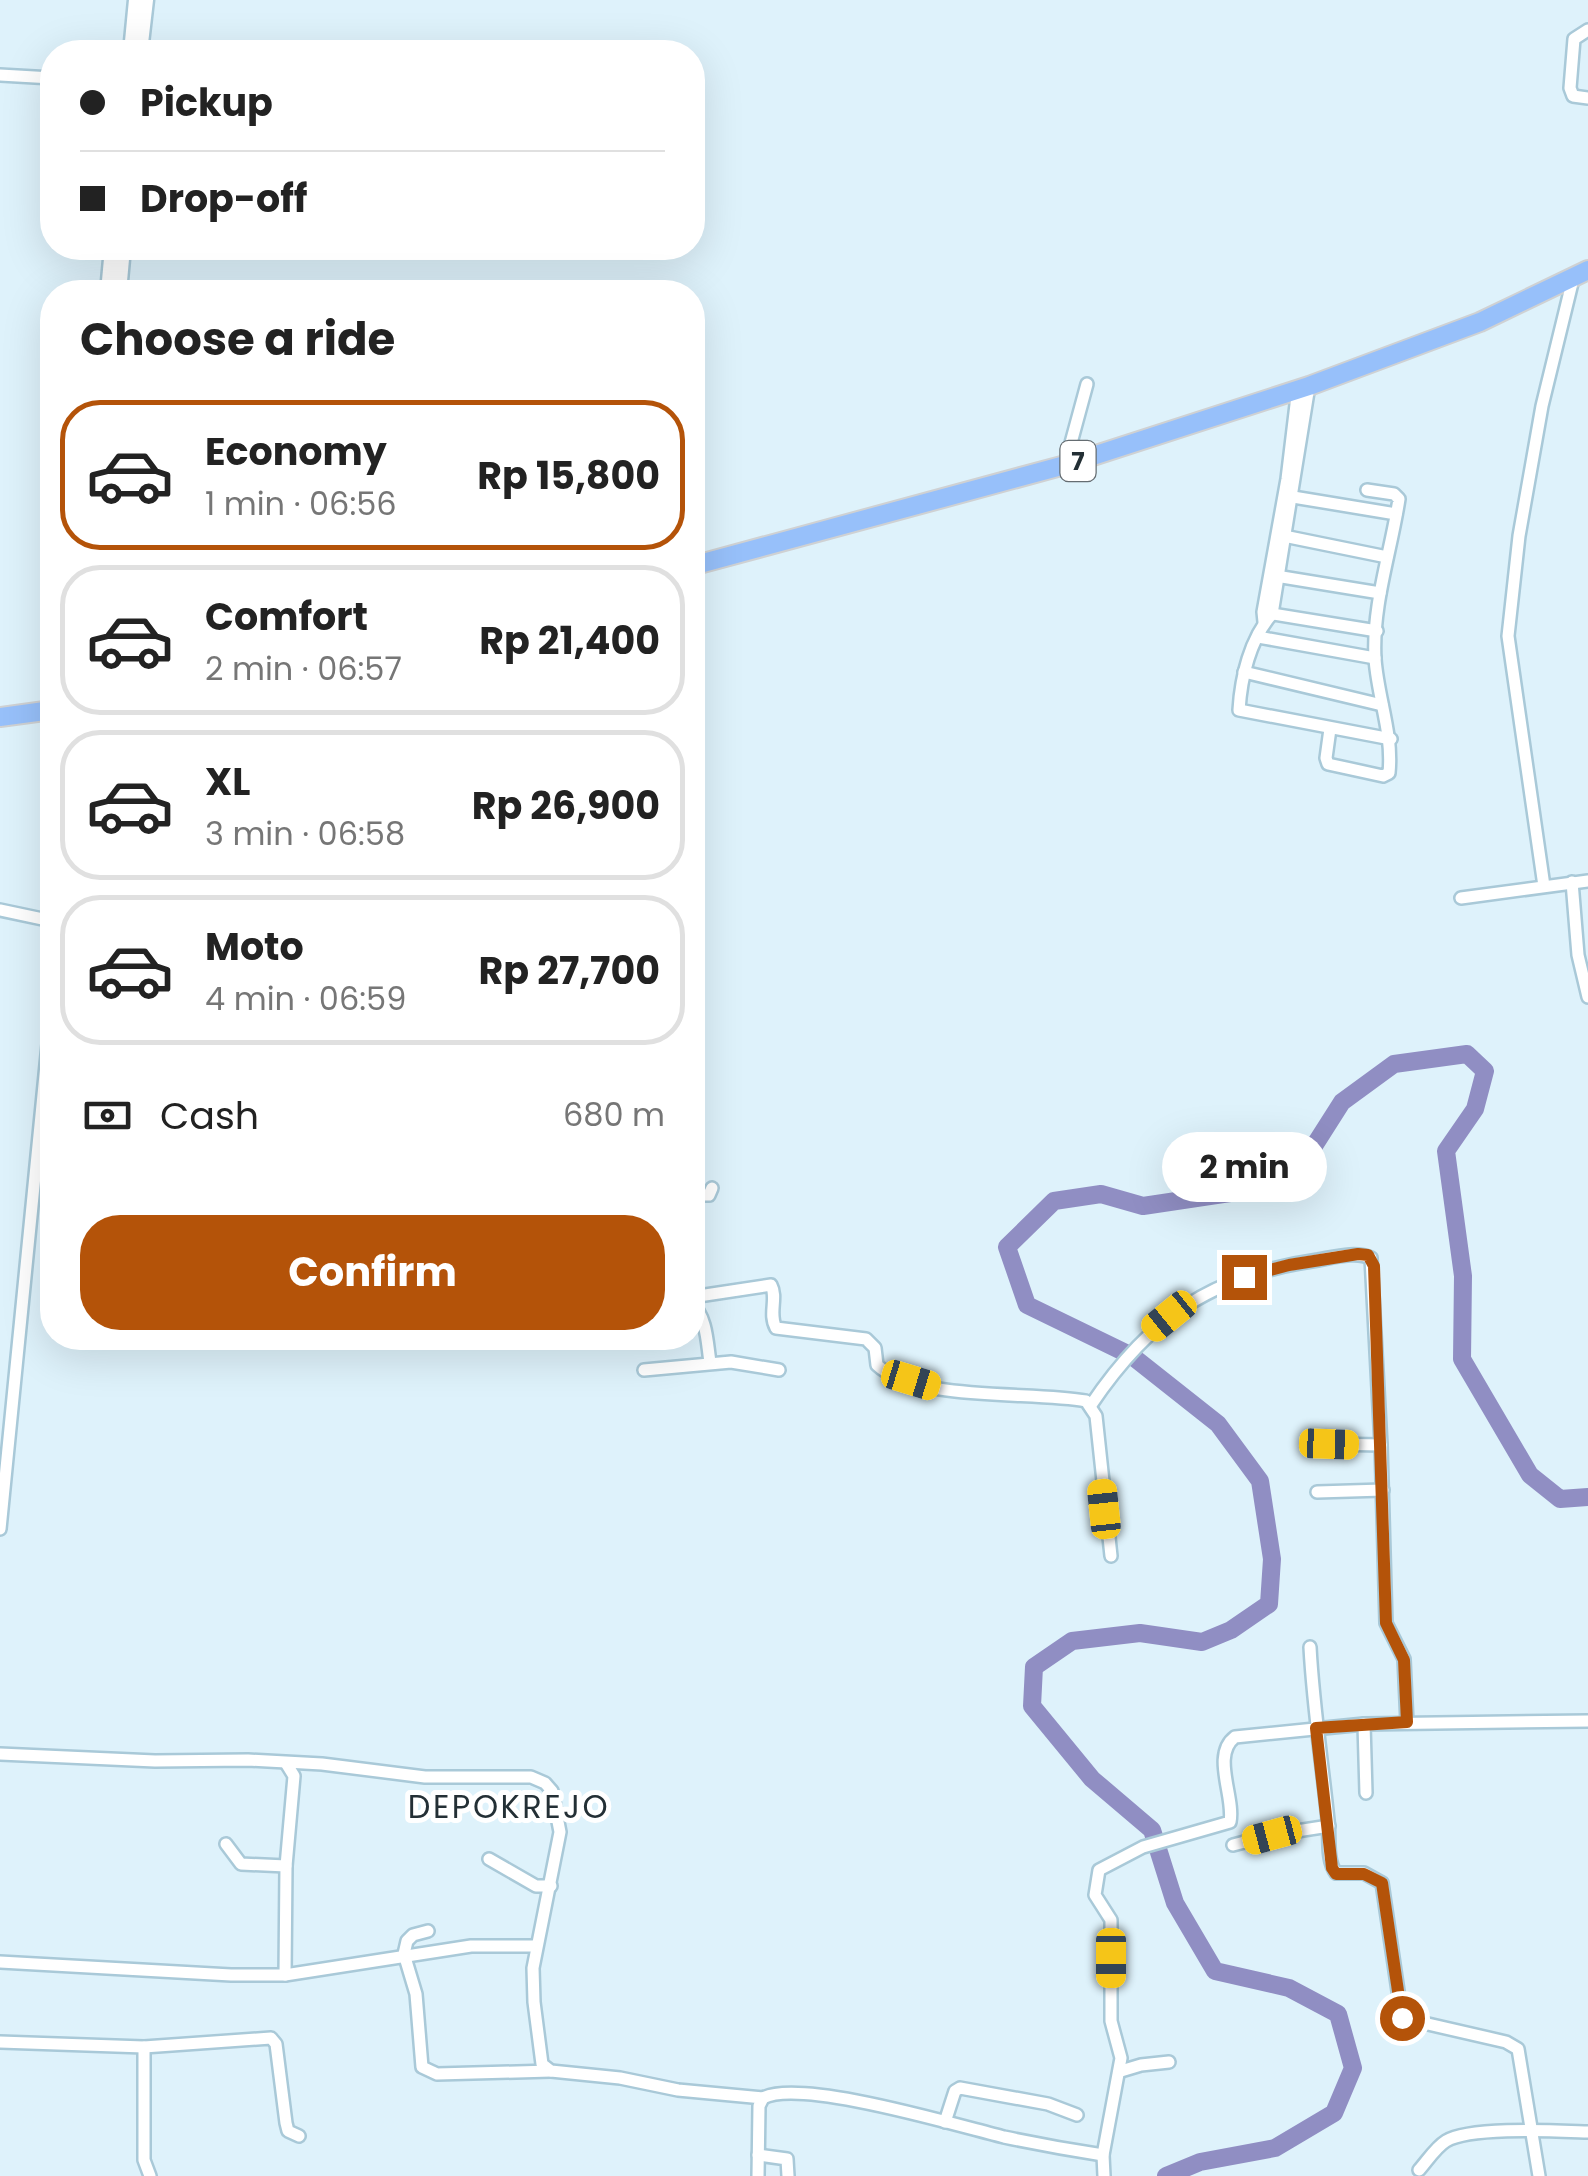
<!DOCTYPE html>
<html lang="en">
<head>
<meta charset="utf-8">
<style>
  body { margin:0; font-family:Poppins,sans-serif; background:#f6f6f6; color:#222; height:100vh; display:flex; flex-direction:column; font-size:38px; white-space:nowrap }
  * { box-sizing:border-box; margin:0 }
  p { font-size:32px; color:#767676 }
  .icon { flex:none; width:55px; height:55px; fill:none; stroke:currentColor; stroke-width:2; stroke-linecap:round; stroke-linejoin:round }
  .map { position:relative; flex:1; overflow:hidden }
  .side { position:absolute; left:40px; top:280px; width:665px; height:1070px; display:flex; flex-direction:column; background:#fff; border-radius:40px; box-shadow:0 10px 40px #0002 }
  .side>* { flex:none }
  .top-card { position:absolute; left:40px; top:40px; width:665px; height:220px; border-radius:40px; box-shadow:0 10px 40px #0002; display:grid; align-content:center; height:220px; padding:0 40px; background:#fff }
  .end { position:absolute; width:45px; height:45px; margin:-22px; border:12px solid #b45309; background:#fff; box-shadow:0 0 0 5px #fff }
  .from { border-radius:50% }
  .bubble { position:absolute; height:70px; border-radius:35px; background:#fff; box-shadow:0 10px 40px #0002; font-size:32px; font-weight:700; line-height:70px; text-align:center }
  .car { position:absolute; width:30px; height:60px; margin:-30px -15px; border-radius:12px; box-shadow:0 0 8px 2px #0007; background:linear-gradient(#f5c518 24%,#345 0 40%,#f5c518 0 76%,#345 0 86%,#f5c518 0) }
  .top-card b { display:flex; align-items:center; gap:35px; height:95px; font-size:38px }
  .top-card b+b { border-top:2px solid #e0e0e0 }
  .top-card i { width:25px; height:25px; background:#222 }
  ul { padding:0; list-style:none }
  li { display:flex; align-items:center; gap:30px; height:150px; margin:0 20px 15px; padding:0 20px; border:5px solid #e0e0e0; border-radius:40px }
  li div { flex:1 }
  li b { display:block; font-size:38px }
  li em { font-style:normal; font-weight:700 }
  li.on { border-color:#b45309 }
  li>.icon { width:90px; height:90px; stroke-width:1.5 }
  h2 { padding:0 40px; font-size:45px; line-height:120px }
  .pay { display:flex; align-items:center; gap:25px; height:110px; padding:0 40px; font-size:38px }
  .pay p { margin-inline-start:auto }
  .action { display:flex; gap:20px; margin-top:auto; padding:20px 40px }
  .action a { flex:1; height:115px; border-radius:40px; background:#b45309; color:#fff; font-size:40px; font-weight:700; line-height:115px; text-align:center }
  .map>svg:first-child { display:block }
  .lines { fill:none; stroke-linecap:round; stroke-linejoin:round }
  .river { stroke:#908ec3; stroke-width:18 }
  .minor-casing { stroke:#a9c9d8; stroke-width:16 }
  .tertiary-casing { stroke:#a9c9d8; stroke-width:19 }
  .trunk-casing { stroke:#cfd1d3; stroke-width:22 }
  .minor { stroke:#fff; stroke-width:11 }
  .tertiary { stroke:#fff; stroke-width:14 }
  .trunk { stroke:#97c0fa; stroke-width:18 }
  .route { stroke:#b45309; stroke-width:12 }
  .labels { text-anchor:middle; stroke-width:10; stroke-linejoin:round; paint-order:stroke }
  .shield { fill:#fff; stroke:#656d72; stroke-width:2.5 }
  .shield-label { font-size:25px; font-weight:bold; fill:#232f35 }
  .quarter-label { font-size:32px; letter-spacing:2.5px; fill:#232f35; stroke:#fff }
</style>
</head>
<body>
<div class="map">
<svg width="1588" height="2176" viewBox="0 0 1588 2176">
  <rect width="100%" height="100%" fill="#def2fb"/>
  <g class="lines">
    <!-- river -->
    <path class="river" d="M1166,2176L1200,2162L1275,2148L1334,2113L1353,2068L1338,2014L1289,1988L1215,1971L1175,1903L1152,1830L1092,1779L1032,1706L1034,1667L1072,1641L1140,1633L1202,1642L1231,1630L1269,1604L1272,1559L1260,1481L1218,1424L1132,1356L1027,1305L1007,1247L1054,1201L1101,1194L1143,1206L1250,1190L1300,1168L1342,1102L1394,1064L1467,1054L1485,1071L1475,1109L1446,1151L1463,1276L1462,1359L1530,1475L1560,1499L1588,1497"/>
    <defs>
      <g id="minor">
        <path d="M1588,30L1574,39L1570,88L1573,96L1588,98"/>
        <path d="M0,75L52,78"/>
        <path d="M1309,386L1272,614C1250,639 1241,677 1239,710L1391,739"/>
        <path d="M1065,465L1087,384"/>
        <path d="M1287,496L1396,514"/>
        <path d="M1279,535L1387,557"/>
        <path d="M1276,576L1380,593"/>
        <path d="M1267,613L1377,631"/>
        <path d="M1264,622L1263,612L1287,479L1298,388"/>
        <path d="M1258,637L1375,658"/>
        <path d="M1244,672L1382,705"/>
        <path d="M1330,729L1326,758L1328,764L1383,776L1389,773C1393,733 1378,699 1375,659C1372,605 1391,552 1399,499L1394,494L1367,490"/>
        <path d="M1572,882L1578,955L1588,997"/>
        <path d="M1544,886L1508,636L1519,536L1542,406L1573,279"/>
        <path d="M1461,898L1588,881"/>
        <path d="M0,910L52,921"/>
        <path d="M692,1195H709L712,1188"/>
        <path d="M692,1297L771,1285C778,1298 768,1314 776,1328L866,1339L875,1348L877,1365C916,1402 1033,1391 1086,1401L1096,1416L1111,1556"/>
        <path d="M692,1304C707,1317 707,1343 710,1362"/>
        <path d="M644,1370L731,1362L779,1370"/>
        <path d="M1091,1405C1150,1317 1213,1275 1318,1260C1335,1257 1356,1251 1371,1258L1381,1445L1386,1623L1404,1659L1407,1723"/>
        <path d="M1329,1444L1381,1445"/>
        <path d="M1317,1492L1383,1490"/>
        <path d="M0,1529L52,1004"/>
        <path d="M1310,1647C1313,1705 1322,1762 1328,1820C1330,1836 1326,1860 1336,1873H1364L1382,1883L1402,2018L1506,2042L1518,2049L1539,2176"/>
        <path d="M1364,1724L1366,1793"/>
        <path d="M0,1754L155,1761L248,1760L322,1764L425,1777H531L545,1783L552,1791L560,1832L533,1968L534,2002L542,2064L551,2071L620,2078L678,2090L763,2098"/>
        <path d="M226,1844L241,1864L286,1866"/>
        <path d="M1233,1845L1271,1835L1329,1826"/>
        <path d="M489,1859L536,1886H551"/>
        <path d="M428,1931L413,1935L407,1941L404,1954L416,1994L422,2067L437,2074L551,2071"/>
        <path d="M0,1962L231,1975H285L471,1946H536"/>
        <path d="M285,1975L286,1866L294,1776L286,1763"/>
        <path d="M0,2042L144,2047L271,2038L276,2044L286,2123L288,2131L299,2136"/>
        <path d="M144,2047V2160L150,2176"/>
        <path d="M1121,2071L1141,2065L1169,2062"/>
        <path d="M945,2122L955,2091L960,2088L1048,2104L1077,2115"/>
        <path d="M758,2155L787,2159L788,2176"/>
        <path d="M1419,2170C1427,2161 1436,2147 1446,2141C1470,2126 1558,2131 1588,2132"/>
        <path d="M758,2176L759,2106L763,2098C800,2078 959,2126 1004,2137C1037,2144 1070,2150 1103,2155"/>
        <path d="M1104,2176L1103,2155L1121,2058L1111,2021V1920L1095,1895L1099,1870L1143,1847L1230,1822C1235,1797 1211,1755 1235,1737L1364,1724L1588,1721"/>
      </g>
      <g id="tertiary">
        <path d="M131,52L136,0"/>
        <path d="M140,52L146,0"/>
        <path d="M108,292L112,248"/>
        <path d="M119,292L123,248"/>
      </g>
      <g id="trunk">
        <path d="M692,566L1065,465L1309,386L1480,322L1588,270"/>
        <path d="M0,717L52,710"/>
      </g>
    </defs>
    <!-- minor casing -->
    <use href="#minor" class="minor-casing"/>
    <!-- tertiary casing -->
    <use href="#tertiary" class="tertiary-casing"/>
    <!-- trunk casing -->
    <use href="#trunk" class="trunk-casing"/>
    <!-- minor -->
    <use href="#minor" class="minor"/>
    <!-- tertiary -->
    <use href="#tertiary" class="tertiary"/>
    <!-- trunk -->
    <use href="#trunk" class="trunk"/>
  </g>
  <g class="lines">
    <!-- route -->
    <path class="route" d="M1244,1277L1289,1265L1358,1254L1368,1255L1374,1266L1386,1623L1404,1660L1407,1722L1316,1728L1332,1868L1336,1874H1364L1382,1883L1402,2018"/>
  </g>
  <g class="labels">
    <!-- shield labels -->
    <rect class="shield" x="1060.5" y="441" width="35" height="40" rx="8"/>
    <g class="shield-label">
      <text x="1078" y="470">7</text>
    </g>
    <!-- quarter labels -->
    <g class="quarter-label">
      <text x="509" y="1818">DEPOKREJO</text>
    </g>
  </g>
</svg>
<i class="end from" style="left:1402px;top:2018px"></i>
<i class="end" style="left:1244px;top:1277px"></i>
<div class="bubble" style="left:1162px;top:1132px;width:165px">2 min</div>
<i class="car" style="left:1169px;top:1316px;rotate:231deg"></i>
<i class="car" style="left:911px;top:1380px;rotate:107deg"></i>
<i class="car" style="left:1329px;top:1444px;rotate:92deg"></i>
<i class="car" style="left:1104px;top:1509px;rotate:354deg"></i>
<i class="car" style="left:1272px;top:1835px;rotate:255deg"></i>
<i class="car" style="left:1111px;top:1958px;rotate:180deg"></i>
<div class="top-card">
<b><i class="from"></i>Pickup</b>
<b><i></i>Drop-off</b>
</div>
<section class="side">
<h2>Choose a ride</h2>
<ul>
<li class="on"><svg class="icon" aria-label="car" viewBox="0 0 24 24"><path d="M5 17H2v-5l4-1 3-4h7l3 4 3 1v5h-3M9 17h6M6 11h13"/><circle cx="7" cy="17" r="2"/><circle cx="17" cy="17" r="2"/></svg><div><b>Economy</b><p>1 min · 06:56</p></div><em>Rp 15,800</em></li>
<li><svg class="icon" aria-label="car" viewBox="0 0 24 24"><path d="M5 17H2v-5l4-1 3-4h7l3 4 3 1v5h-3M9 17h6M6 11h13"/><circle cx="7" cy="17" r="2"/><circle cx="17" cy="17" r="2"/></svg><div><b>Comfort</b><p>2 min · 06:57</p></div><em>Rp 21,400</em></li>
<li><svg class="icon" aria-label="car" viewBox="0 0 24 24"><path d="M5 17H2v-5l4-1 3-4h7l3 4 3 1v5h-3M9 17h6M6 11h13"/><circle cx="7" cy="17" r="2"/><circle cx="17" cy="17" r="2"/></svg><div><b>XL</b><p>3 min · 06:58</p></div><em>Rp 26,900</em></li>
<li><svg class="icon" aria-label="car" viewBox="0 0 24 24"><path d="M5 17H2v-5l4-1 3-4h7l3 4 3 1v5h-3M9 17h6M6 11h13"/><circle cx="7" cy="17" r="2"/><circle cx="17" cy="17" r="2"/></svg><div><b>Moto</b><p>4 min · 06:59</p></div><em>Rp 27,700</em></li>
</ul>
<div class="pay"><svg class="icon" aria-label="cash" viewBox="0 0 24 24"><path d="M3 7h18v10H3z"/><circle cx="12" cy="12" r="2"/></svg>Cash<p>680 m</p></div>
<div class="action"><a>Confirm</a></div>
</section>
</div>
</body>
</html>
